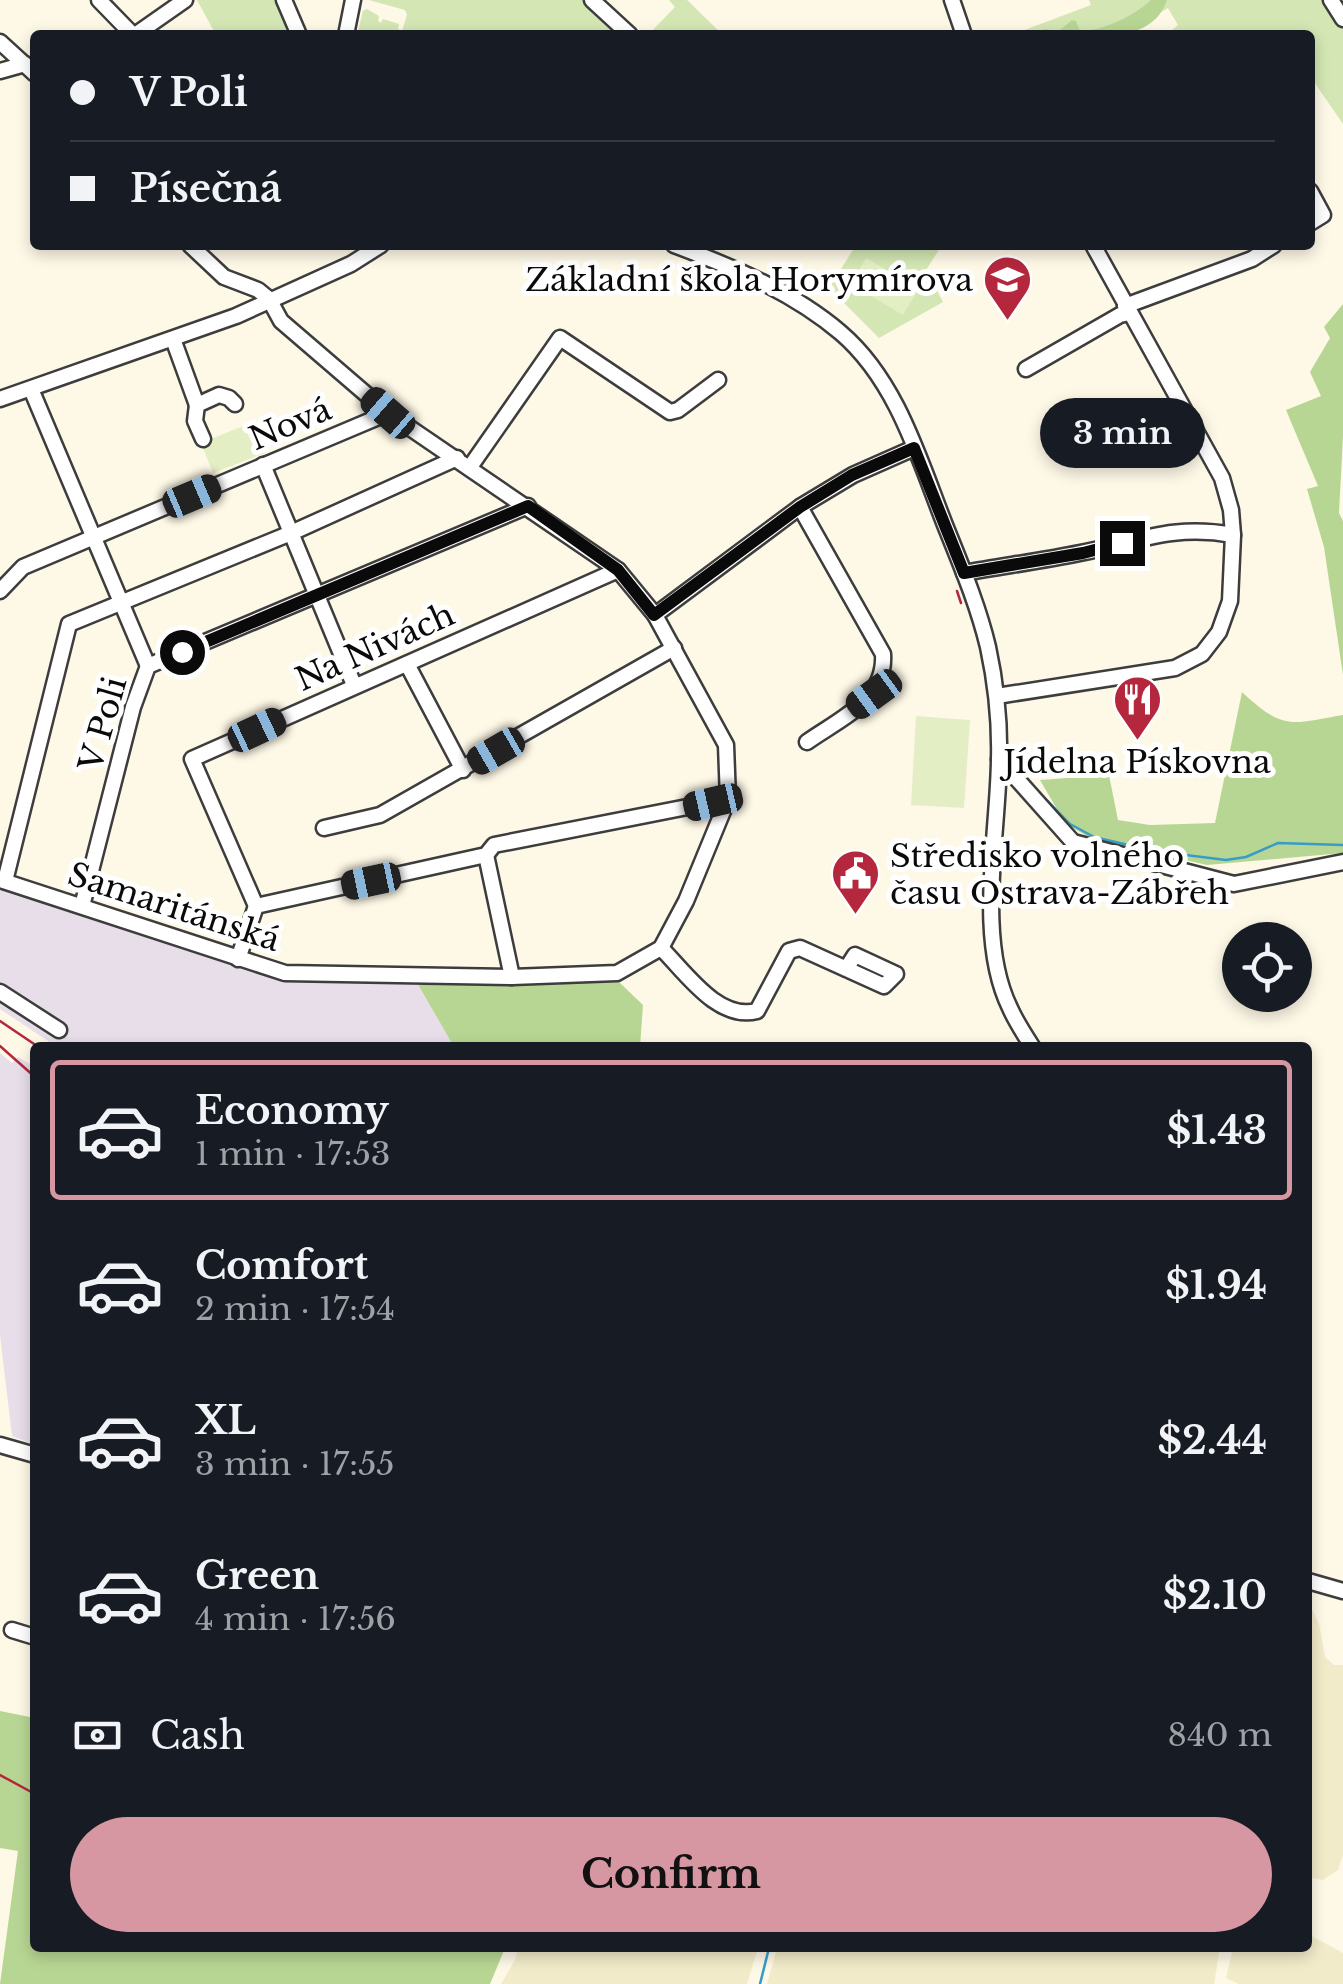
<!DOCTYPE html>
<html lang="en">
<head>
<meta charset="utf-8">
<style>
  body { margin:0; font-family:"Libre Baskerville",serif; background:#242831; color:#f1f3f6; height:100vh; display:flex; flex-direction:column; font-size:38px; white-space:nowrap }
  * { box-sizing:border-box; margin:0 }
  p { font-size:32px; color:#9ea1a6 }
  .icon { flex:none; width:55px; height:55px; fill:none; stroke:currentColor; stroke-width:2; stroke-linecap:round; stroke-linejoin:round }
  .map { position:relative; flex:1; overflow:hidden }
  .side { position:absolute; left:30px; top:1042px; width:1282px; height:910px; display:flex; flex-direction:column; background:#171b24; border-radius:10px; box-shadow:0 5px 15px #0003 }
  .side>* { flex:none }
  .top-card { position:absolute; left:30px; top:30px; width:1285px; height:220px; border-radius:10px; box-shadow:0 5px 15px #0003; display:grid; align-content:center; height:220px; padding:0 40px; background:#171b24 }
  .fabs { position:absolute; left:1222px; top:922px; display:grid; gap:20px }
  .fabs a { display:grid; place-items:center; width:90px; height:90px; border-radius:50%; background:#171b24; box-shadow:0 5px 15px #0003; font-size:50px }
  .end { position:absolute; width:45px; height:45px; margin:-22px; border:12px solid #0a0a0a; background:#fff; box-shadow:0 0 0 5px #fff }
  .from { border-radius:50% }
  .bubble { position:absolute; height:70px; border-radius:35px; background:#171b24; box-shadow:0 5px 15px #0003; font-size:32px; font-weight:700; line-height:70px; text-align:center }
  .car { position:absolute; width:30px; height:60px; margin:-30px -15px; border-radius:12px; box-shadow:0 0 8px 2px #0007; background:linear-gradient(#222 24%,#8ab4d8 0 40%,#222 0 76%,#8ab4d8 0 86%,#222 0) }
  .top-card b { display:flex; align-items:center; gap:35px; height:95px; font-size:38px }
  .top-card b+b { border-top:2px solid #363941 }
  .top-card i { width:25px; height:25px; background:#f1f3f6 }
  ul { padding:18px 0 0; list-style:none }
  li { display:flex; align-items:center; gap:30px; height:140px; margin:0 20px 15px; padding:0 20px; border:5px solid transparent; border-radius:10px }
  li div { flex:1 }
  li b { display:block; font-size:38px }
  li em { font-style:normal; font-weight:700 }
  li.selected { border-color:#d697a2 }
  li>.icon { width:90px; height:90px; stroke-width:1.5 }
  .pay { display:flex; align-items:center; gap:25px; height:110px; padding:0 40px; font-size:38px }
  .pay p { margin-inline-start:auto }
  .button { display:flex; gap:20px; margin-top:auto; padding:20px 40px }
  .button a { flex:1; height:115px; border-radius:60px; background:#d697a2; color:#111; font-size:40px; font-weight:700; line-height:115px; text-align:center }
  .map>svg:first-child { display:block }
  .industrial { fill:#e7dee9 }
  .farmland { fill:#f2ebc9 }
  .green { fill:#d3e6b3 }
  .forest { fill:#b8d693 }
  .pitch { fill:#e4eec5 }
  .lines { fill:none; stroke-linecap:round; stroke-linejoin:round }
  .stream { stroke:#379dc8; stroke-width:2.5 }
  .minor-casing { stroke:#3d3d3d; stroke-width:19 }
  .minor { stroke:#fff; stroke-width:14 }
  .tram { stroke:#b4273c; stroke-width:2.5 }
  .rail { stroke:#b4273c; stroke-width:2.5 }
  .route { stroke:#0a0a0a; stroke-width:12 }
  .labels { text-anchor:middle; stroke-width:10; stroke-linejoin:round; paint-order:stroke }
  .poi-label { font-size:32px; fill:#0a0a0a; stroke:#fff; text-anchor:end }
  .street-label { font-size:32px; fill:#0a0a0a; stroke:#fff }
</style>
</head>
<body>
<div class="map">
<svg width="1343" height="1984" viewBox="0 0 1343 1984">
  <rect width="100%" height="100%" fill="#fef8e7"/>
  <!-- industrial -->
  <g class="industrial">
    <path d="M0,889L284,978L416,981L454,1047H57L0,1009Z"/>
    <path d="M0,1053L12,1063L18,1057L35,1067V1445L12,1436L0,1335Z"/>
  </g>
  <!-- farmland -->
  <g class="farmland">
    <path d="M1308,1601L1319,1624L1325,1657L1334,1665H1343V1855L1338,1870L1323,1880L1308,1877Z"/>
    <path d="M1308,1934L1343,1953V1984H1239L1226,1978L1233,1948H1308Z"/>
    <path d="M518,1948H758L747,1984H501L515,1960Z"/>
    <path d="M777,1948H1220L1214,1984H767Z"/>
  </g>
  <!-- green -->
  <g class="green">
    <path d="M197,0H276L293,35H216Z"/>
    <path d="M369,0H582L621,35H357L363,11L367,9L379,16L378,21L381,23L383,19L399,24L398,29L402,31L407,15L405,10Z"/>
    <path d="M669,0H687L723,35H644L650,33L675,7Z"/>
    <path d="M1089,0H1343V124L1310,76V35H1166L1178,25L1168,8L1122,35H1011L1091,5Z"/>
    <path d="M856,245H942L926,270L943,302L879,338L829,288Z"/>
  </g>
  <!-- forest -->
  <g class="forest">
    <path d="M1151,0H1167C1151,49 1080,35 1039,35L1044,29L1059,31L1072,20L1076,21L1080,31C1103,31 1134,16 1151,0Z"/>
    <path d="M1343,304V436L1339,513L1343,521V675L1324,547L1307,489L1318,486L1286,410L1321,396L1310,372L1330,338L1324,327Z"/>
    <path d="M1242,692C1284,731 1290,724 1343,715V853L1207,865L1090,838L1065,823L1040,780L1109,775L1118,820L1150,825L1215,823Z"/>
    <path d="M416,981L619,982L643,1005L640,1047H454Z"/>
    <path d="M0,1711L35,1718V1948H505L490,1984H0L18,1851L0,1848Z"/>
  </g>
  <!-- pitch -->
  <g class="pitch">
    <path d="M866,258L919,289L903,315L851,284Z"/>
    <path d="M253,422L265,453L213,473L201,443Z"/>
    <path d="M916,716L970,720L964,808L911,805Z"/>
  </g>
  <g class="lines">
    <!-- stream -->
    <g class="stream">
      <path d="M1037,790L1070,824L1094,837L1154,851L1226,860L1246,857L1278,843L1343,845"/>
      <path d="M760,1984L769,1948"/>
    </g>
    <defs>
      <g id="minor">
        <path d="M99,0L133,35"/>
        <path d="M284,0L299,35"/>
        <path d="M592,0L630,35"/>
        <path d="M952,0L964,35"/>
        <path d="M1331,0L1343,19"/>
        <path d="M135,35L185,0"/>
        <path d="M346,35L353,0"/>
        <path d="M0,42L35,74"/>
        <path d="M0,71L25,64"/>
        <path d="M1310,191L1323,215L1310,223"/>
        <path d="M674,245C733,267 793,292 841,333C897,381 919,459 945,525C961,565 978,605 988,647C996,684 1000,722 999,760C998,835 976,939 1010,1008C1016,1022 1025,1035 1033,1048"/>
        <path d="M1125,306L1252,259L1274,245"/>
        <path d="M173,339L197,405"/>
        <path d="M1026,369L1120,315L1129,313"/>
        <path d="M31,389L148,666"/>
        <path d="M0,399L236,316L351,264L381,245"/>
        <path d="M203,439L195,421L197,405L219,395L229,398L235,404"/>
        <path d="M263,465L354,685"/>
        <path d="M470,467L560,338L670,412L678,410L718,380"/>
        <path d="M800,507L883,654C886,700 841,718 807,742"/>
        <path d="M964,573C1002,566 1041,561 1080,553C1138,542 1171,524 1233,535"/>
        <path d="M0,591L23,567L388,413"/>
        <path d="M655,615L800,507L853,475L914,448"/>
        <path d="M407,664L463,770"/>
        <path d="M997,696L1175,668L1202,654L1219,632L1230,601L1233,535L1231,510L1222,478L1093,245"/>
        <path d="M999,759L1073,842L1234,884L1343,862"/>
        <path d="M324,828L380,815L674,648"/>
        <path d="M486,855L512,977"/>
        <path d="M0,880L285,973L512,977L617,973L661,948L686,901L728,799L726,745L655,615L618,570L388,413L281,321L269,299L258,290L224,277L190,245"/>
        <path d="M5,881L69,624L291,533L457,458"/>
        <path d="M82,906L133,707L148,666L528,506"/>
        <path d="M256,906L192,759L618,570"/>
        <path d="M661,948C686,973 718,1021 757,1011L789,951L800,948L884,986L896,974L855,955L846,969"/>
        <path d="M238,959L256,906L486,855L494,845L728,799"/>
        <path d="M0,992L59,1030"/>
        <path d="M0,1445L35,1455"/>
        <path d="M1308,1581L1343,1591"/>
        <path d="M12,1630L35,1637"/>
      </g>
    </defs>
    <!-- minor casing -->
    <use href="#minor" class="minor-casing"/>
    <!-- minor -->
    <use href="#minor" class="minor"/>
    <!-- tram -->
    <path class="tram" d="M957,591L961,603"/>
    <!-- rail -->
    <g class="rail">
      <path d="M0,1021L40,1048"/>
      <path d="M0,1046L35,1077"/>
      <path d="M0,1775L35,1794"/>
    </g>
  </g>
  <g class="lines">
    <!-- route -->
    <path class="route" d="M182,652L528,506L618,570L654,615L800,507L852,475L914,448L964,573L1083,553L1122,543"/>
  </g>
  <!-- icons -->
  <defs>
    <symbol id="school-pin" viewBox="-11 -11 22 30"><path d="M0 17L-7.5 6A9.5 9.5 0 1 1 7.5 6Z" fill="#b4273c" stroke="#fff"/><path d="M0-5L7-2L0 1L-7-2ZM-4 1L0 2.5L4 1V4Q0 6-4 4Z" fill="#fff"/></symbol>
    <symbol id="restaurant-pin" viewBox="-11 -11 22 30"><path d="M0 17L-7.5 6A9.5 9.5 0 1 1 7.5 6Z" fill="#b4273c" stroke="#fff"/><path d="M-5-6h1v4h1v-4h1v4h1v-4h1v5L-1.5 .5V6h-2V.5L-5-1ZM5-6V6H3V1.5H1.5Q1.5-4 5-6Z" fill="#fff"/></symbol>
    <symbol id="civic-pin" viewBox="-11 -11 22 30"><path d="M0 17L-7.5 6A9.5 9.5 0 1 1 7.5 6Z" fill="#b4273c" stroke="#fff"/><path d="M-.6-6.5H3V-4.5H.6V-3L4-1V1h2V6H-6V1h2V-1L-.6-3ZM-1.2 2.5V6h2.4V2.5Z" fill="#fff"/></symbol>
  </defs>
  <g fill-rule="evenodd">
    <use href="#school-pin" x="980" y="252" width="55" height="75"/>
    <use href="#restaurant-pin" x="1110" y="672" width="55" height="75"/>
    <use href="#civic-pin" x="828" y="846" width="55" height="75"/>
  </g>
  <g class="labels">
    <!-- poi labels -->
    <g class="poi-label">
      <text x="973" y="291">Základní škola Horymírova</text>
      <text x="1137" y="773" text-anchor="middle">Jídelna Pískovna</text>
      <text x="890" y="867" text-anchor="start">Středisko volného<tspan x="890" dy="37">času Ostrava-Zábřeh</tspan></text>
    </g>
    <!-- street labels -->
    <g class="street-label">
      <text transform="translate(290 424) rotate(-23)" y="11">Nová</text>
      <text transform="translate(375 647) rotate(-24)" y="11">Na Nivách</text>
      <text transform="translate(103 724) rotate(-74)" y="11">V Poli</text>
      <text transform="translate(174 907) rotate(18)" y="11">Samaritánská</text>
    </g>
  </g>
</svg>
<div class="fabs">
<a><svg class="icon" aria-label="locate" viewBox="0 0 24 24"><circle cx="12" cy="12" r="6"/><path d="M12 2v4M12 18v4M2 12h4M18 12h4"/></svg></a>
</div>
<i class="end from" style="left:182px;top:652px"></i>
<i class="end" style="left:1122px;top:543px"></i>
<div class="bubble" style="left:1040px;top:398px;width:165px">3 min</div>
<i class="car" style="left:388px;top:413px;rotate:311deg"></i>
<i class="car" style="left:192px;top:496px;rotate:67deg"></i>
<i class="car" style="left:874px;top:694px;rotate:234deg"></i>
<i class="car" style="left:257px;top:730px;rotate:65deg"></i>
<i class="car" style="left:496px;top:751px;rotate:240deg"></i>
<i class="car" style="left:713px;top:802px;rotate:257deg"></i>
<i class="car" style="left:371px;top:881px;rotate:258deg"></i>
<div class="top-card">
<b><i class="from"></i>V Poli</b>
<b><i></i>Písečná</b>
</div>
<section class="side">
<ul>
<li class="selected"><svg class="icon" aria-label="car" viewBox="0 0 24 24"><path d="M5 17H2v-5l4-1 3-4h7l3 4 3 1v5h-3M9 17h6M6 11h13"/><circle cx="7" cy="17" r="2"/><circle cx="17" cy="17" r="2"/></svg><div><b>Economy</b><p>1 min · 17:53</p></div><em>$1.43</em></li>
<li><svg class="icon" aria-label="car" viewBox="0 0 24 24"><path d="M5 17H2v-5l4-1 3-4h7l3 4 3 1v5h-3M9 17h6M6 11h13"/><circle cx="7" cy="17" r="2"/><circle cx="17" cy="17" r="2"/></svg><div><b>Comfort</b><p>2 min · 17:54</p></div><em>$1.94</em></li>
<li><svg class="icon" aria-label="car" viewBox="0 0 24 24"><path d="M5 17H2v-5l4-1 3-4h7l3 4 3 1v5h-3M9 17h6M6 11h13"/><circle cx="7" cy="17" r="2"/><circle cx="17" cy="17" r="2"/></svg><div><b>XL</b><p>3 min · 17:55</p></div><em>$2.44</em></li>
<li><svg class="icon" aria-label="car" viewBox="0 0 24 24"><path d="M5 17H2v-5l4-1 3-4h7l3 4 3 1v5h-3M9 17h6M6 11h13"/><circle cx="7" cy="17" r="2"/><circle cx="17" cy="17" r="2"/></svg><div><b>Green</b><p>4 min · 17:56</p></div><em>$2.10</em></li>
</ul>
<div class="pay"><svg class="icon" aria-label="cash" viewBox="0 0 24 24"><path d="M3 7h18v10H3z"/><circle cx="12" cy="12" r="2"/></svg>Cash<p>840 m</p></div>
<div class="button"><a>Confirm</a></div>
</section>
</div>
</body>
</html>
